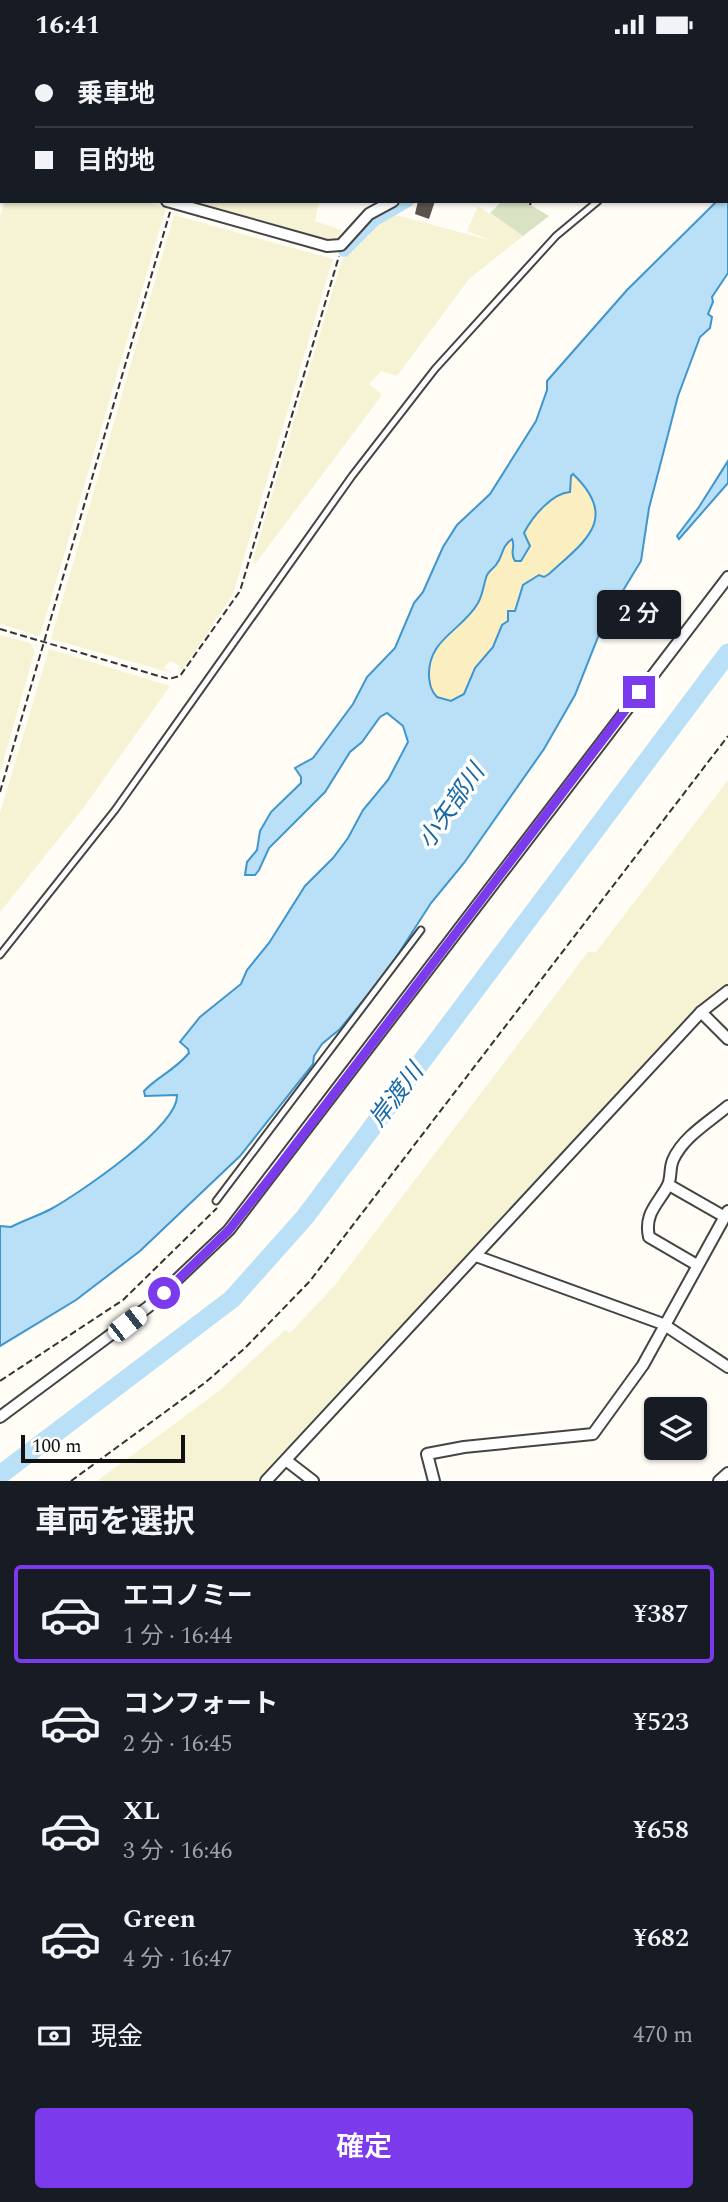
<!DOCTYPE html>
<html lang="ja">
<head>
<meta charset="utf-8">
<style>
  body { margin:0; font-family:Spectral,"Noto Sans JP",serif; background:#20242c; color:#f1f3f6; height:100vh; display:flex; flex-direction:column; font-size:26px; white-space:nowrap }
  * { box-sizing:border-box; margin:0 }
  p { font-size:23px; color:#9ea1a6 }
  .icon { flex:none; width:38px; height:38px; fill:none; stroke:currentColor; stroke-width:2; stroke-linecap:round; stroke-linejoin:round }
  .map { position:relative; height:1432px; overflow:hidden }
  .side { display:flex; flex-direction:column; background:#171b24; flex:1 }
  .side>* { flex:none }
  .hud { position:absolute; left:0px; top:0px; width:728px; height:154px; box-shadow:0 2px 5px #0004; display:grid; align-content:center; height:154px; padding:0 35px; background:#171b24 }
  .fabs { position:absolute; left:644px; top:1348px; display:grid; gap:14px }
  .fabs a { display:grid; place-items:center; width:63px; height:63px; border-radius:7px; background:#171b24; box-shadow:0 2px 5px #0004; font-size:35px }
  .scale { position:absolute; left:21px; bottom:18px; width:164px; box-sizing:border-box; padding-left:7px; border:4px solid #111; border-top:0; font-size:19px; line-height:24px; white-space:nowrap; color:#111; -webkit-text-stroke:5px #fff; paint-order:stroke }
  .end { position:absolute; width:32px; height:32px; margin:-16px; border:9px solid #7c3aed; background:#fff; box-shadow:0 0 0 4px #fff }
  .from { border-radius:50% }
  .bubble { position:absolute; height:49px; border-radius:7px; background:#171b24; box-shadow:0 2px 5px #0004; font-size:23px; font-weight:600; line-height:49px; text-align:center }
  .car { position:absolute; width:21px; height:42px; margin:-21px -10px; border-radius:9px; box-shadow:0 0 5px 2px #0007; background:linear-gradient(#fff 24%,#345 0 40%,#fff 0 76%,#345 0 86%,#fff 0) }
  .hud b { display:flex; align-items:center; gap:24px; height:66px; font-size:26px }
  .hud b+b { border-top:2px solid #363941 }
  .hud i { width:18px; height:18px; background:#f1f3f6 }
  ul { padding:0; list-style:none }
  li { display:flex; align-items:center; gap:21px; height:98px; margin:0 14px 10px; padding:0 21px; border:4px solid transparent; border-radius:7px }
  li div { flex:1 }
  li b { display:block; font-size:26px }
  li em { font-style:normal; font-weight:600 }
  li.current { border-color:#7c3aed }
  li>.icon { width:63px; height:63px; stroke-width:1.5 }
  h2 { padding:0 35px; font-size:32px; line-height:84px }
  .pay { display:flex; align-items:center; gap:18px; height:77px; padding:0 35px; font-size:26px }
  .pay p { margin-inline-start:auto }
  .primary-button { display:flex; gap:14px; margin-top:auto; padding:14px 35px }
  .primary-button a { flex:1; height:80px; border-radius:7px; background:#7c3aed; color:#fff; font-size:28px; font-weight:600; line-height:80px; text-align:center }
  .status { display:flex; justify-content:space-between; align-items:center; height:49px; padding:0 35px; background:#171b24; direction:ltr }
  .status svg { height:19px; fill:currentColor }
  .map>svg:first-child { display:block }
  .farmland { fill:#f6f3d4 }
  .sand { fill:#fbeec1 }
  .cemetery { fill:#d9e3c4 }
  .water { fill:#b9e0f7; stroke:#3f96cf; stroke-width:2; fill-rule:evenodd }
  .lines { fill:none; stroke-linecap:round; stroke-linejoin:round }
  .stream { stroke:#3f96cf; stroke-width:3.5 }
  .canal { stroke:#b9e0f7; stroke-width:12 }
  .river { stroke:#b9e0f7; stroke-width:19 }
  .building { fill:#5a524d }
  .lane-casing { stroke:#444; stroke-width:9 }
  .street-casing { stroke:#444; stroke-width:14 }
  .path { stroke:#333; stroke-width:2; stroke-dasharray:7 3.5; stroke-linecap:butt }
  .lane { stroke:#fff; stroke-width:5 }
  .street { stroke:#fff; stroke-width:10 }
  .route { stroke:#7c3aed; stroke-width:9 }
  .labels { text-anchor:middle; stroke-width:7; stroke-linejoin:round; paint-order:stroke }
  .water-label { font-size:24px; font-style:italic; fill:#1768a6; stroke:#fff }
</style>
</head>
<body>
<div class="status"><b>16:41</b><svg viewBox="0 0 49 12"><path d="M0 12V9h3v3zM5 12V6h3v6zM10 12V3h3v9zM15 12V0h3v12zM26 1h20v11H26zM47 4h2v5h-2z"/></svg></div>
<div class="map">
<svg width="728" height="1432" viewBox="0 0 728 1432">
  <rect width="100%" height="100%" fill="#fffdf5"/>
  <!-- farmland -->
  <g class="farmland">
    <path d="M5,152H143L166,159L40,587L0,575V167Z"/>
    <path d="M186,152H319L315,172L341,181L339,189L319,192Z"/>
    <path d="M478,157L523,187L469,230L397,327L381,322L369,335L382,346L255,515L253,510L341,214L354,195L376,174L392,165L493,192L467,182Z"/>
    <path d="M174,166L333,210L233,545L183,620L178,621L180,617L170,612L164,619L172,624L51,590Z"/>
    <path d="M0,586L30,594L35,601L0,724Z"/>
    <path d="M49,600L170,637L81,762L0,863V764Z"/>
    <path d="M728,731V935L684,971L257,1432H97L219,1342L285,1281L290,1284L335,1236L588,903H596Z"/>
  </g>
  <!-- sand -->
  <path class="sand" d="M573,425C620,470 585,492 549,525L544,528L539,526L520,541L515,562H508V572L467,635L464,645L451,652L437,648C431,642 430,637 429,628C428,596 453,585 471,563C479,554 483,539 486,528C488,523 493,521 496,516C503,506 502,497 513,490V509H524L530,499L524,484C533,465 550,447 571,441V427Z"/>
  <!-- cemetery -->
  <path class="cemetery" d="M502,152H524L549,167L523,187L490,164Z"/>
  <!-- water -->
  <g class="water">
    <path d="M728,143V224L712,248L713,253L708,265L712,268L710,279L700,288L678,347L649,459L641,512L604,573L575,646L544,700L464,814L431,854L388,921L340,980L322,995L314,1007L313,1015L240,1107L140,1202L76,1251L0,1297V1177L11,1178C24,1171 38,1167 51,1160C78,1145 179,1077 177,1046L145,1047L144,1042C158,1027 174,1022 189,1004L188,1000L180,993L200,968L241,935L247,921L269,894L305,837L333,809L348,789L363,761L388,731L408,693L403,677L387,664L380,668L362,693L350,703L325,743L269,799L259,821L255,826H245L247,813L257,801L260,782L271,763L301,734V728L295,719L313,709L353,655L367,628L395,599L414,554L423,543L443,498L457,476L490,445L536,372L547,341V332L627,241L717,152H726ZM573,425C620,470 585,492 549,525L544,528L539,526L523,536L515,562H508V572L502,576L493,598L475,619L464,645L451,652L437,648C431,642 430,636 429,628C427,590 462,582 478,554C483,545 483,538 486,529C487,523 492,521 496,516C504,506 500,499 512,490C516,498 509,504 515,512H521L530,497L524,484C532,468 552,444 570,443L571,427Z"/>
    <path d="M728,412V434L679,490L677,487L699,458Z"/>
  </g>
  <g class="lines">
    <!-- stream -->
    <g class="stream">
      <path d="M22,2V0"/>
      <path d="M0,102L2,96"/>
    </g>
    <!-- canal -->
    <g class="canal">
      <path d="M726,19L728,17"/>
      <path d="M344,202L375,171L408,152"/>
    </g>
    <!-- river -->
    <path class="river" d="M0,1426L232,1250L305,1168L728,604"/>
  </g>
  <!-- building -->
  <path class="building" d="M418,152H435L429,170L415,165Z"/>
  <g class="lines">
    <defs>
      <g id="lane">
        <path d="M726,57L728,56"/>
        <path d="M0,906L115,761L352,427L435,320L556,187L598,152"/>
        <path d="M216,1152L421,881"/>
      </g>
      <g id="street">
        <path d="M621,0L623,2"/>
        <path d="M29,2L30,0"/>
        <path d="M434,2L435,0"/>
        <path d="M492,2L493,0"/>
        <path d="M726,29H728"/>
        <path d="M0,123L2,117"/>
        <path d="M167,152L327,197L341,196L369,165L393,152"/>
        <path d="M701,963L728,990"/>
        <path d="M669,1136L725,1168"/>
        <path d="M476,1207L663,1275L728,1318"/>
        <path d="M697,1216L649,1188C644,1165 657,1156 667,1138C672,1130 669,1120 673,1111C683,1088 709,1073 728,1057"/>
        <path d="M0,1368L148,1258L229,1181L728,528"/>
        <path d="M287,1412L313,1432"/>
        <path d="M266,1432L701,963L728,942"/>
        <path d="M434,1432L427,1405L464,1398L593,1385L643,1316L728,1162"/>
        <path d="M719,1432L728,1424"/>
      </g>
    </defs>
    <!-- lane casing -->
    <use href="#lane" class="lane-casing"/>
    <!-- street casing -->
    <use href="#street" class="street-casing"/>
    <!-- path -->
    <g class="path">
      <path d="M216,2L217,0"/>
      <path d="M726,72L728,71"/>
      <path d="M530,156L531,152"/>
      <path d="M0,580L169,630L180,627L240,542L339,207"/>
      <path d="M0,743L170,163"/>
      <path d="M0,1332L123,1251L217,1159"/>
      <path d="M71,1432L206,1333L245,1299L310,1232L728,687"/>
    </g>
    <!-- lane -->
    <use href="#lane" class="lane"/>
    <!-- street -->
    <use href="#street" class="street"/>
  </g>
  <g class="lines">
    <!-- route -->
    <path class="route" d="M164,1244L229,1181L270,1129L639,643"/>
  </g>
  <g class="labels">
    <!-- water labels -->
    <g class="water-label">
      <text transform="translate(451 757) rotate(-55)" y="8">小矢部川</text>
      <text transform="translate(396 1046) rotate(-53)" y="8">岸渡川</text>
    </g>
  </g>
</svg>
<div class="fabs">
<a><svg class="icon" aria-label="layers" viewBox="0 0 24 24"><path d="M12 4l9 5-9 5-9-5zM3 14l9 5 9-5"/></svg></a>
</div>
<div class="scale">100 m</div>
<i class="end from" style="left:164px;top:1244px"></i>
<i class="end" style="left:639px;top:643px"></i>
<div class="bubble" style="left:597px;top:541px;width:84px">2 分</div>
<i class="car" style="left:127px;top:1275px;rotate:52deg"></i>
<div class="hud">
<b><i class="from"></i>乗車地</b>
<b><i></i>目的地</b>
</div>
</div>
<section class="side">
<h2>車両を選択</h2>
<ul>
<li class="current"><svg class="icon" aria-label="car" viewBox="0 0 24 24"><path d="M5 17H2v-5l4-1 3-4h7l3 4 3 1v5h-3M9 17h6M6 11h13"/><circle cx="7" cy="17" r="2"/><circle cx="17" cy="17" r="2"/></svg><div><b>エコノミー</b><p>1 分 · 16:44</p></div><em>¥387</em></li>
<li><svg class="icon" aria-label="car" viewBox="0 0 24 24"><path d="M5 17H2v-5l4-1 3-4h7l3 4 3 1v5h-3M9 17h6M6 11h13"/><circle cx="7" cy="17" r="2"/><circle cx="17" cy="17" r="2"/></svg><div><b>コンフォート</b><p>2 分 · 16:45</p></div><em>¥523</em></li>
<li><svg class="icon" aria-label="car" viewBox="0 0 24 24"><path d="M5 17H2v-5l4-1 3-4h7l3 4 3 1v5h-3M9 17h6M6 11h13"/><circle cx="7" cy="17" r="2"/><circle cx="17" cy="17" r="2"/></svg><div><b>XL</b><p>3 分 · 16:46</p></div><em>¥658</em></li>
<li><svg class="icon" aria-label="car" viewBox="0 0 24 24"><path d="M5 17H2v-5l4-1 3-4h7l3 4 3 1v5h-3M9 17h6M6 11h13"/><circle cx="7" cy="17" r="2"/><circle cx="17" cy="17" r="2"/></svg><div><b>Green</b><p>4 分 · 16:47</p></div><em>¥682</em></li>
</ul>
<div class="pay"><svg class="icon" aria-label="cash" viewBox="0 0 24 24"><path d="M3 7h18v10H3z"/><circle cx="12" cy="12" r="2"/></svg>現金<p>470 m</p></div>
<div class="primary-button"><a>確定</a></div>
</section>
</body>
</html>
